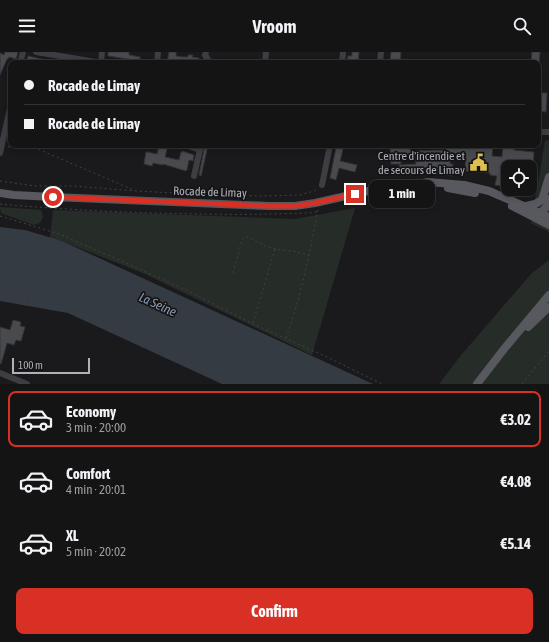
<!DOCTYPE html>
<html lang="en">
<head>
<meta charset="utf-8">
<style>
  body { margin:0; font-family:"Asap Condensed",sans-serif; background:#212122; color:#f1f3f6; height:100vh; display:flex; flex-direction:column; font-size:15px; white-space:nowrap }
  * { box-sizing:border-box; margin:0 }
  p { font-size:13px; color:#9d9ea0 }
  .icon { flex:none; width:22px; height:22px; fill:none; stroke:currentColor; stroke-width:2; stroke-linecap:round; stroke-linejoin:round }
  .map { position:relative; height:332px; overflow:hidden }
  .panel { display:flex; flex-direction:column; background:#141415; flex:1 }
  .panel>* { flex:none }
  .top-card { position:absolute; left:8px; top:8px; width:533px; height:88px; border-radius:8px; box-shadow:0 2px 6px #0003,0 0 0 1px #333334; display:grid; align-content:center; height:88px; padding:0 16px; background:#141415 }
  .controls { position:absolute; left:501px; top:108px; display:grid; gap:8px }
  .controls a { display:grid; place-items:center; width:36px; height:36px; border-radius:8px; background:#141415; box-shadow:0 2px 6px #0003,0 0 0 1px #333334; font-size:20px }
  .scale { position:absolute; left:12px; bottom:10px; width:78px; box-sizing:border-box; padding-left:4px; border:2px solid #aeb0ba; border-top:0; font-size:11px; line-height:14px; white-space:nowrap; color:#aeb0ba; -webkit-text-stroke:3px #151517; paint-order:stroke }
  .end { position:absolute; width:18px; height:18px; margin:-9px; border:5px solid #d93025; background:#fff; box-shadow:0 0 0 2px #fff }
  .from { border-radius:50% }
  .bubble { position:absolute; height:28px; border-radius:8px; background:#141415; box-shadow:0 2px 6px #0003,0 0 0 1px #333334; font-size:13px; font-weight:700; line-height:28px; text-align:center }
  .top-card b { display:flex; align-items:center; gap:14px; height:38px; font-size:15px }
  .top-card b+b { border-top:1px solid #333334 }
  .top-card i { width:10px; height:10px; background:#f1f3f6 }
  ul { padding:7px 0 0; list-style:none }
  li { display:flex; align-items:center; gap:12px; height:56px; margin:0 8px 6px; padding:0 8px; border:2px solid transparent; border-radius:8px }
  li div { flex:1 }
  li b { display:block; font-size:15px }
  li em { font-style:normal; font-weight:700 }
  li.on { border-color:#d93025 }
  li>.icon { width:36px; height:36px; stroke-width:1.5 }
  .action { display:flex; gap:8px; margin-top:auto; padding:8px 16px }
  .action a { flex:1; height:46px; border-radius:8px; background:#d93025; color:#fff; font-size:16px; font-weight:700; line-height:46px; text-align:center }
  header { display:flex; justify-content:space-between; align-items:center; height:52px; padding:0 16px; background:#141415; font-size:18px; font-weight:700 }
  .map>svg:first-child { display:block }
  .green { fill:#262d28 }
  .water { fill:#353b43 }
  .building { fill:#494a4e; stroke:#343437 }
  .lines { fill:none; stroke-linecap:round; stroke-linejoin:round }
  .path { stroke:#414247; stroke-width:1; stroke-dasharray:2 3; stroke-linecap:butt }
  .minor { stroke:#3d3d42; stroke-width:6 }
  .major { stroke:#58585f; stroke-width:8 }
  .route { stroke:#d93025; stroke-width:5 }
  .labels { text-anchor:middle; stroke-width:3.5; stroke-linejoin:round; paint-order:stroke }
  .poi-label { font-size:12px; fill:#aeb0ba; stroke:#151517; text-anchor:end }
  .street-label { font-size:12px; fill:#aeb0ba; stroke:#151517 }
  .water-label { font-size:13px; font-style:italic; fill:#899ab0; stroke:#151517 }
</style>
</head>
<body>
<header><svg class="icon" aria-label="menu" viewBox="0 0 24 24"><path d="M4 6h16M4 12h16M4 18h16"/></svg>Vroom<svg class="icon" aria-label="search" viewBox="0 0 24 24"><circle cx="10" cy="10" r="6"/><path d="M15 15l6 6"/></svg></header>
<div class="map">
<svg width="549" height="332" viewBox="0 0 549 332">
  <rect width="100%" height="100%" fill="#1a1a1c"/>
  <!-- green -->
  <g class="green">
    <path d="M549,88V180L531,171L545,89Z"/>
    <path d="M0,155L41,158C44,163 43,166 40,171L34,173L1,161Z"/>
    <path d="M355,156L312,303L145,222L62,189L50,186L53,158L295,167Z"/>
    <path d="M549,208V332H439L462,302L531,222Z"/>
  </g>
  <!-- water -->
  <path class="water" d="M0,175L25,178L62,189L373,332H222L68,261L0,249Z"/>
  <!-- building -->
  <g class="building">
    <path d="M5,0H18L16,7L9,5L8,7H7L0,23V1L4,3Z"/>
    <path d="M108,0H129V3L140,5V11H133L134,8L108,4Z"/>
    <path d="M169,0H176V4L183,5H188V3H193L192,5L199,6V11H167Z"/>
    <path d="M352,0H359L358,11H347L348,4H352Z"/>
    <path d="M391,0H401L400,11H390Z"/>
    <path d="M532,0H540L539,11H531Z"/>
    <path d="M28,4L50,9V11H26Z"/>
    <path d="M541,41H547L546,60L539,59Z"/>
    <path d="M159,93H168L165,105L179,108L181,100L182,101V99L194,103L193,109L189,108L187,118H186V119L163,112V113L153,111L152,114L144,112L146,100H147L157,102Z"/>
    <path d="M205,93H208L201,124L199,123Z"/>
    <path d="M390,93H409L410,98H411L412,102L400,103L401,112H391Z"/>
    <path d="M446,93H493L492,104L502,105L503,93H515L514,98L534,100L533,115H508V135L495,133L497,124L490,123V121L465,119L466,103L451,101L450,112H453L452,124L430,121L412,116V118H399V113L416,112L415,99L446,98Z"/>
    <path d="M336,96L343,97L340,109L357,113L355,120L339,116L336,128L330,126Z"/>
    <path d="M13,268L21,270L20,274L25,275L21,289L16,288L14,293L7,291L1,312H0V275L10,278Z"/>
  </g>
  <g class="lines">
    <!-- path -->
    <g class="path">
      <path d="M24,93L33,95L136,139L214,143L260,144L300,143L314,139L317,137"/>
      <path d="M8,95L19,93"/>
      <path d="M0,129L35,134H73L135,139"/>
      <path d="M0,152C67,158 134,161 201,162C237,163 272,162 308,161L317,160"/>
      <path d="M0,164L59,182L128,212L184,237L253,272L327,305L382,332"/>
      <path d="M233,221L242,188L244,185H248L265,194L280,198L293,199L309,203"/>
      <path d="M21,241L34,246"/>
      <path d="M22,253L26,243"/>
      <path d="M253,271L275,197"/>
      <path d="M286,286C301,244 310,200 318,157"/>
      <path d="M522,332L549,299"/>
    </g>
    <!-- minor -->
    <g class="minor">
      <path d="M36,0L102,11"/>
      <path d="M206,0L205,3L209,9"/>
      <path d="M20,11L23,0"/>
      <path d="M101,11L102,0"/>
      <path d="M157,11L158,0"/>
      <path d="M265,11L266,0"/>
      <path d="M342,11L343,0"/>
      <path d="M380,11L381,0"/>
      <path d="M538,80H549"/>
      <path d="M185,93L200,98"/>
      <path d="M0,101L11,52"/>
      <path d="M194,124L201,93"/>
      <path d="M322,133L330,93"/>
      <path d="M0,321L27,332"/>
    </g>
    <!-- major -->
    <g class="major">
      <path d="M448,136L475,141"/>
      <path d="M0,141L14,143L53,145L269,154H295L315,151L395,133L418,132L428,130L464,133L489,139L549,165"/>
      <path d="M512,154L549,173"/>
      <path d="M526,154L535,152L542,148L549,125"/>
      <path d="M538,164L548,153L549,147"/>
      <path d="M528,275L549,255"/>
      <path d="M477,332L504,297L549,243"/>
    </g>
  </g>
  <g class="lines">
    <!-- route -->
    <path class="route" d="M53,145L269,154H295L315,151L355,142"/>
  </g>
  <!-- icons -->
  <defs>
    <symbol id="civic-bare" viewBox="-9 -9 18 18"><path d="M-.6-6.5H3V-4.5H.6V-3L4-1V1h2V6H-6V1h2V-1L-.6-3ZM-1.2 2.5V6h2.4V2.5Z" fill="#ddbe50" stroke="#151517" stroke-width="2.5" paint-order="stroke"/></symbol>
  </defs>
  <g fill-rule="evenodd">
    <use href="#civic-bare" x="466" y="98" width="25" height="25"/>
  </g>
  <g class="labels">
    <!-- poi labels -->
    <g class="poi-label">
      <text x="465" y="108">Centre d'incendie et<tspan x="465" dy="14">de secours de Limay</tspan></text>
    </g>
    <!-- street labels -->
    <g class="street-label">
      <text transform="translate(210 140) rotate(2)" y="4">Rocade de Limay</text>
    </g>
    <!-- water labels -->
    <g class="water-label">
      <text transform="translate(158 252) rotate(25)" y="5">La Seine</text>
    </g>
  </g>
</svg>
<div class="controls">
<a><svg class="icon" aria-label="locate" viewBox="0 0 24 24"><circle cx="12" cy="12" r="6"/><path d="M12 2v4M12 18v4M2 12h4M18 12h4"/></svg></a>
</div>
<div class="scale">100 m</div>
<i class="end from" style="left:53px;top:145px"></i>
<i class="end" style="left:355px;top:142px"></i>
<div class="bubble" style="left:369px;top:128px;width:66px">1 min</div>
<div class="top-card">
<b><i class="from"></i>Rocade de Limay</b>
<b><i></i>Rocade de Limay</b>
</div>
</div>
<section class="panel">
<ul>
<li class="on"><svg class="icon" aria-label="car" viewBox="0 0 24 24"><path d="M5 17H2v-5l4-1 3-4h7l3 4 3 1v5h-3M9 17h6M6 11h13"/><circle cx="7" cy="17" r="2"/><circle cx="17" cy="17" r="2"/></svg><div><b>Economy</b><p>3 min · 20:00</p></div><em>€3.02</em></li>
<li><svg class="icon" aria-label="car" viewBox="0 0 24 24"><path d="M5 17H2v-5l4-1 3-4h7l3 4 3 1v5h-3M9 17h6M6 11h13"/><circle cx="7" cy="17" r="2"/><circle cx="17" cy="17" r="2"/></svg><div><b>Comfort</b><p>4 min · 20:01</p></div><em>€4.08</em></li>
<li><svg class="icon" aria-label="car" viewBox="0 0 24 24"><path d="M5 17H2v-5l4-1 3-4h7l3 4 3 1v5h-3M9 17h6M6 11h13"/><circle cx="7" cy="17" r="2"/><circle cx="17" cy="17" r="2"/></svg><div><b>XL</b><p>5 min · 20:02</p></div><em>€5.14</em></li>
</ul>
<div class="action"><a>Confirm</a></div>
</section>
</body>
</html>
